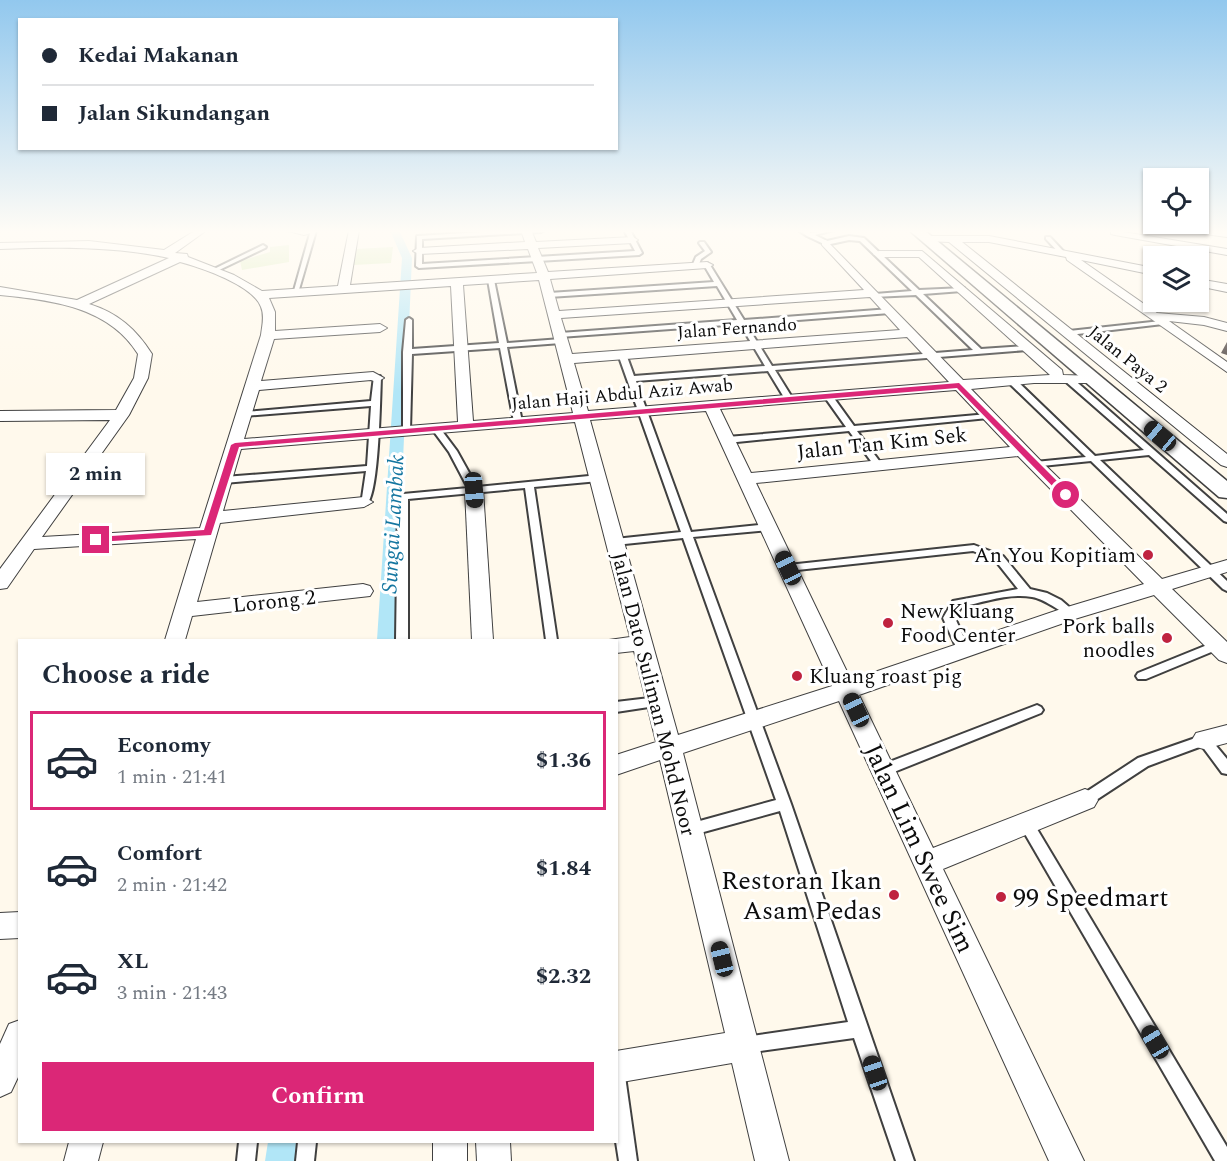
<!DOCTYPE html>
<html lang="en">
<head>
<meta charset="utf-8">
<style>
  body { margin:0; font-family:Spectral,serif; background:#f6f6f7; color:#1f2937; height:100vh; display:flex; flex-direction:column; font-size:22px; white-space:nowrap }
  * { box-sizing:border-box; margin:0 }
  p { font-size:20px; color:#747a83 }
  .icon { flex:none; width:33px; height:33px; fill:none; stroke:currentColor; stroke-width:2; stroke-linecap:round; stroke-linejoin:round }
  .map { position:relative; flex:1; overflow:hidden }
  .sheet { position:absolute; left:18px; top:639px; width:600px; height:504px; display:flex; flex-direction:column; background:#fff; border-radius:0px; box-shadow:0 2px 4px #0004 }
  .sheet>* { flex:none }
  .top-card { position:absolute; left:18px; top:18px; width:600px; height:132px; border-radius:0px; box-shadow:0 2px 4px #0004; display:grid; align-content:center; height:132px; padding:0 24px; background:#fff }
  .controls { position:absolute; left:1143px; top:168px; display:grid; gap:12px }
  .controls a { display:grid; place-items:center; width:66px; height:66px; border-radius:0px; background:#fff; box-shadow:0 2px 4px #0004; font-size:30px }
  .end { position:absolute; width:27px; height:27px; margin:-14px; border:8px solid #db2777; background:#fff; box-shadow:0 0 0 3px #fff }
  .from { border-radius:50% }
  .bubble { position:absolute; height:42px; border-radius:0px; background:#fff; box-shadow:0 2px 4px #0004; font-size:20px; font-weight:700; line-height:42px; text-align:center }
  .car { position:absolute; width:18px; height:36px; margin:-18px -9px; border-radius:8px; box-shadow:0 0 4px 2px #0007; background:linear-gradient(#222 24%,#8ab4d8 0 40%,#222 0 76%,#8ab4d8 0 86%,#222 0) }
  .top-card b { display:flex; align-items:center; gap:21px; height:57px; font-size:22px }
  .top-card b+b { border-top:2px solid #e0e1e3 }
  .top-card i { width:15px; height:15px; background:#1f2937 }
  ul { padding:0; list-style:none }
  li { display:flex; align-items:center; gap:18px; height:99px; margin:0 12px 9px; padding:0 12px; border:3px solid transparent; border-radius:0px }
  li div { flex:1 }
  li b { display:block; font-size:22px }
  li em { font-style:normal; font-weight:700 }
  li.selected { border-color:#db2777 }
  li>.icon { width:54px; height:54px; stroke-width:1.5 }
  h2 { padding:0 24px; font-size:27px; line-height:72px }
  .cta { display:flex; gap:12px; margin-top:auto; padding:12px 24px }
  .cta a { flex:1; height:69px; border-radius:0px; background:#db2777; color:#fff; font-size:24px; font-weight:700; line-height:69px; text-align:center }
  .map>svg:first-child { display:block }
  .green { fill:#d8eab6 }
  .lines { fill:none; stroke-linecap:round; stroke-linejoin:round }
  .canal { fill:#b1e6f7; fill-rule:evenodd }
  .service-casing { stroke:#404040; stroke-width:4 }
  .minor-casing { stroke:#404040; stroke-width:2 }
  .tertiary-casing { stroke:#404040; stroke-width:3 }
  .service { fill:#fff; fill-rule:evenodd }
  .minor { fill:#fff; fill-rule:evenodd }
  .tertiary { fill:#fff; fill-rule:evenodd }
  .wall { fill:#4a413f }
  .route { fill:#db2777 }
  .poi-dot { fill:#bf2340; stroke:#fff; stroke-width:2 }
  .labels { text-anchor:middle; stroke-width:6; stroke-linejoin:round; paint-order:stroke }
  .far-street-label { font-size:18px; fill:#0d0d0d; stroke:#fff }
  .street-label { font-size:21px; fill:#0d0d0d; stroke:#fff }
  .poi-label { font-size:21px; fill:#0d0d0d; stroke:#fff; text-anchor:end }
  .water-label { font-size:22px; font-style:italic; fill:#1476a0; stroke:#fff }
  .near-street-label { font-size:26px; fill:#0d0d0d; stroke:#fff }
  .near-poi-label { font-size:26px; fill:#0d0d0d; stroke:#fff; text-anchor:end }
</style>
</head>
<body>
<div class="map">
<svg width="1227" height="1161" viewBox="0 0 1227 1161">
  <rect width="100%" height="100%" fill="#fff9ec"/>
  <!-- green -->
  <g class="green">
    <path d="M289,245V262L242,270L240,261L270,252V247Z"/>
    <path d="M393,247L391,263L353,265L356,249Z"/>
  </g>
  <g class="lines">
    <!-- canal -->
    <g class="canal">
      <path d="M390,230H399L412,258L395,640H377L402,258Z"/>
      <path d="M268,1142H296L295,1161H265Z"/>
    </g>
    <defs>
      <g id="service">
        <path d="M311,230L316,231L298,293L293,294Z"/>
        <path d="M513,230H544L541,232L422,239V264L635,251L624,230H630L642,253L639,255L419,268L416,266L417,236Z"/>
        <path d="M798,230H805L811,233L834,230L815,235L827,241L849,236L864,238L919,290L964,288V290L962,291L923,294L981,349L1027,346L1031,348L1027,350L775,370L793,399L789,401L785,399L768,371L636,381L691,532L769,524L774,527L769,530L693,537L791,804L914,1161H896L854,1038L745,1053L739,1051L737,1045L739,1039L745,1037L848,1022L780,811L689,836L684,834L682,830L684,826L689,824L776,800L683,538L615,545L610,542L615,539L681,532L618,354L619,352L626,354L634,376L765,366L740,324L560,337L556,335L560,333L737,320L717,286L549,297L546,295L549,293L714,282L704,265L707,263L710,265L744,320L890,309L893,311L890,313L746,324L772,366L973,350L916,295L873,297L872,296L875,294L912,291L860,241L849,240L826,245L807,236Z"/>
        <path d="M1046,237H1050L1065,253V255H1061L1046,239Z"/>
        <path d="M700,242H704L711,252L701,259L699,264L696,266L693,264L696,257L705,251L699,243Z"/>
        <path d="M263,245L266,247L265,248L217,271L212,270Z"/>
        <path d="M491,278L494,280L507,343L561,339L565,341L561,343L507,347L522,422L518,424L514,422L500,348L412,354L410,431L409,433H403V352L406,320L409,318L412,320V349L499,343L488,280Z"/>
        <path d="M1161,321L1163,322V324L1069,335L1065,333L1069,331Z"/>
        <path d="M374,376H380L381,378C380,400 379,492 367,504H361L359,502L362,498L366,471L224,483L219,480L224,477L367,466L371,406L244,416L240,414L244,412L371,401Z"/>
        <path d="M1065,377H1071L1227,514V522L1224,521L1149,455L1100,460L1227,581V591L1223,589L1091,461L1032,467L1031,465L1035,462L1086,457L1009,383L1008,381L1012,379H1015L1095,456L1144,450L1065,381Z"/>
        <path d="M825,394H831L854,426L988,414L992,416L988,418L857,431L883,466L879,469L876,468L849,431L727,443L723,440L727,437L846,427L824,396Z"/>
        <path d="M436,426L439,427L457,451L477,487L599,475L604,478L599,481L534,487L557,640H546L525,488L408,499V640H396L398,497L403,494L468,488L449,452L432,429Z"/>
        <path d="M974,545L1003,556L1030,589L1047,593L1061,600L1076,613L1075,616C1065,617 1047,599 1032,597C1009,593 984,602 961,607L955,618L969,649L967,652H959L957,649L943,618L953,601L1018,589L995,560L973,551L788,571L783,568L788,565Z"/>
        <path d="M1217,641L1221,642L1223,645L1221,648L1146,679H1138L1136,676L1138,673Z"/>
        <path d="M658,697L662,699L664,702L662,705L616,712V702Z"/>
        <path d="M1037,705L1041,707L1043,710L1041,713L889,774L884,775L879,774L877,770L879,766Z"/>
        <path d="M1204,735L1208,736L1227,759V774L1222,773L1202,746L1148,766L1090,804L1085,806L1080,804L1078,800L1080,796L1138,758Z"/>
        <path d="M1026,817L1031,819L1227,1147V1161H1215L1021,827L1019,823L1021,819Z"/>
        <path d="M616,1068L622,1070L625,1076L637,1161H619L616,1142Z"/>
        <path d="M239,1142H257L255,1161H237Z"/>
        <path d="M298,1142H316L314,1161H296Z"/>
      </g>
      <g id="minor">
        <path d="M196,230H207L175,253L187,254L188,257L234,275L262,291L338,286L349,230H359L350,285L537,273L528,249L419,254L413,251L419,248L525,242L521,230H531L536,242L633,237L638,240L633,243L538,248L548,272L707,262L713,265L707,268L550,279L559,311L864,290L822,245V241L826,240L963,380L1050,375L919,257H879L873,254L879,251H922L1062,370L1063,375L1098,376L1100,379L1093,383H1034L971,389L1041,461L1162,579L1227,560V572L1172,589L1227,642V663L1219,660L1154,595L1078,618L859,695L933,848L1085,789L1094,793L1098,800L1094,807L943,869L1084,1161H1049L839,701L683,753L789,1161H755L732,1063L616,1083V1051L725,1033L660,760L616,775V755L656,742L634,651L616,653V640H609L630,637L575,422L241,449L223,511L364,497L373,502L364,507L220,523L197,602L363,584L370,586L373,591L370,596L192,616L185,640H165L196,539L34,549L7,588L0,589V569L110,420L0,421V411L116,410L134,378L138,354C109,307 52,300 0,295V287L77,300L169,258C113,246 57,247 0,249V243L89,241L164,250ZM180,262C202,268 253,285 261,307C265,316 262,326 261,335L200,528L42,537L129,415L148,378L152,354C136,329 118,313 89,304ZM539,280L573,413L473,421L463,285ZM451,286L458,422L244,439L259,390L371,380L377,382L384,378L373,372L261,381L274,339L380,332L387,328L380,324L275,331V312L269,298ZM870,297L900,330L572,354L561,318ZM907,337L949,382L588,411L574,363ZM956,390L1010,447L751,473L720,409ZM706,411L832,686L678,735L590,420ZM1018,456L1144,584L1064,608L851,680L756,483Z"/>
        <path d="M284,230H321L304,235Z"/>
        <path d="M1111,230L1227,249V255L1115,235L1111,234Z"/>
        <path d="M1192,230L1227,231V237L1197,233Z"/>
        <path d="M922,236H989L1154,268V275L1081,260L1157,313L1204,317L1227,323V331L1204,325L1169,321L1227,362V372L1067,260L1066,257L989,242H962L1227,454V467L1221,465L949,242L926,241L921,238Z"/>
        <path d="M1198,279L1227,284V292L1198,286Z"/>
        <path d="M474,485L483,490L493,640H472L465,490Z"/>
        <path d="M1227,725V743L1204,749L1196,747L1192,740L1196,733Z"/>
        <path d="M20,912V938L0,939V913Z"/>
        <path d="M20,1020V1073L11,1092L0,1097V1044L9,1024Z"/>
        <path d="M69,1142H103L98,1161H64Z"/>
        <rect x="433" y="1142" width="34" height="19"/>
        <path d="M476,1142H510L511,1161H477Z"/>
      </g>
      <path id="tertiary" d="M909,230H924L1227,481V498L1219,497Z"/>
    </defs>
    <!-- service casing -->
    <use href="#service" class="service-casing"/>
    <!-- minor casing -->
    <use href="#minor" class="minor-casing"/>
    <!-- tertiary casing -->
    <use href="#tertiary" class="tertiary-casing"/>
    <!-- service -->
    <use href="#service" class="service"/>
    <!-- minor -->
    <use href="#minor" class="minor"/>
    <!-- tertiary -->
    <use href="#tertiary" class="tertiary"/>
  </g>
  <!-- wall -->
  <path class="wall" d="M1227,342V355L1221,353Z"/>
  <!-- sky -->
  <linearGradient id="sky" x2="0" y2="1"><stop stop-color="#92c8ee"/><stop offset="0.59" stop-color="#fffcf6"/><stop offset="1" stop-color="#fffcf6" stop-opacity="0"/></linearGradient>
  <rect width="1227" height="392" fill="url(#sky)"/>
  <!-- route -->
  <path class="route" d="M959,383L1069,493V497H1063L957,388L239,447L211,535L96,542L91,540L96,537L204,530L231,445L235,443Z"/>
  <!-- markers -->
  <g class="poi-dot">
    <circle cx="1148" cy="555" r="6"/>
    <circle cx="888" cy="623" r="6"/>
    <circle cx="1167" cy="638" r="6"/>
    <circle cx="797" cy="676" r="6"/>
    <circle cx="894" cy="895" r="6"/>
    <circle cx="1001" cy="897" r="6"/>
  </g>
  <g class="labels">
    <!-- far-street labels -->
    <g class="far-street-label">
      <text transform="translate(737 328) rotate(-4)" y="6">Jalan Fernando</text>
      <text transform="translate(1128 359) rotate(39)" y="6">Jalan Paya 2</text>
      <text transform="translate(622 394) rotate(-5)" y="6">Jalan Haji Abdul Aziz Awab</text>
    </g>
    <!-- street labels -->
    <g class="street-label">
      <text transform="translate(882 443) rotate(-6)" y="7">Jalan Tan Kim Sek</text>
      <text transform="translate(274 601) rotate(-6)" y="7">Lorong 2</text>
      <text transform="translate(654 694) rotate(76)" y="7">Jalan Dato Suliman Mohd Noor</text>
    </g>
    <!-- poi labels -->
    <g class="poi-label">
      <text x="1136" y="562">An You Kopitiam</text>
      <text x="900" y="618" text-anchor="start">New Kluang<tspan x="900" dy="24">Food Center</tspan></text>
      <text x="1155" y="633">Pork balls<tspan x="1155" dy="24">noodles</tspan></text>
      <text x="809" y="683" text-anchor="start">Kluang roast pig</text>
    </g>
    <!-- water labels -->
    <g class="water-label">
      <text transform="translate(392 524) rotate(-87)" y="8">Sungai Lambak</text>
    </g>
    <!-- near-street labels -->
    <g class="near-street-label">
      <text transform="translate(920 848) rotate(65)" y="9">Jalan Lim Swee Sim</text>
    </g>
    <!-- near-poi labels -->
    <g class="near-poi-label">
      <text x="882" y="889">Restoran Ikan<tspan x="882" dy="30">Asam Pedas</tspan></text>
      <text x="1013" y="906" text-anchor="start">99 Speedmart</text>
    </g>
  </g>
</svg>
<div class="controls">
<a><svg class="icon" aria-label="locate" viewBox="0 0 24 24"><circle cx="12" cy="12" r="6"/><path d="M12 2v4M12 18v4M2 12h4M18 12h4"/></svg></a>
<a><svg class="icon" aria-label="layers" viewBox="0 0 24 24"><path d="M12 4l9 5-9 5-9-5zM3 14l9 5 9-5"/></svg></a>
</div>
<i class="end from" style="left:1066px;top:495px"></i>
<i class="end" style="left:96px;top:540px"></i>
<div class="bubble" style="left:46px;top:453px;width:99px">2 min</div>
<i class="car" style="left:1160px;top:436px;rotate:310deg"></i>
<i class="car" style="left:474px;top:490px;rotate:176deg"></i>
<i class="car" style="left:788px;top:568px;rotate:335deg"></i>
<i class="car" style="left:856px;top:710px;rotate:335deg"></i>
<i class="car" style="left:722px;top:959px;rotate:346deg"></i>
<i class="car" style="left:1155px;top:1042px;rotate:329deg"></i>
<i class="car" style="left:875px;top:1073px;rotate:341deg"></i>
<div class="top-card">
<b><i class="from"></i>Kedai Makanan</b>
<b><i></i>Jalan Sikundangan</b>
</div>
<section class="sheet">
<h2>Choose a ride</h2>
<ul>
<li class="selected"><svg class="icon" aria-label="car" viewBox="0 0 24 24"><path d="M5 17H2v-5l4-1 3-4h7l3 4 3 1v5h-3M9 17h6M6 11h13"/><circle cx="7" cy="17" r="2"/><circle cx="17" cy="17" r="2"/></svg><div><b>Economy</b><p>1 min · 21:41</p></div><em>$1.36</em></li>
<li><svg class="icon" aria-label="car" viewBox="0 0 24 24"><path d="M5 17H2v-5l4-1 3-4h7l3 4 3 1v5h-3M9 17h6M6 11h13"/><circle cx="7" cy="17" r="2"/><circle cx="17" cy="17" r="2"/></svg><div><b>Comfort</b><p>2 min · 21:42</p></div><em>$1.84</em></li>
<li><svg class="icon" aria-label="car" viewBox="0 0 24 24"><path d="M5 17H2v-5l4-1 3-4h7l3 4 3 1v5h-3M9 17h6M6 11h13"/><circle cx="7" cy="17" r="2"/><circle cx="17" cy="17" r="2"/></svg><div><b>XL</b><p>3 min · 21:43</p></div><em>$2.32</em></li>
</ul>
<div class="cta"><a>Confirm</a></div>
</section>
</div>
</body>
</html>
